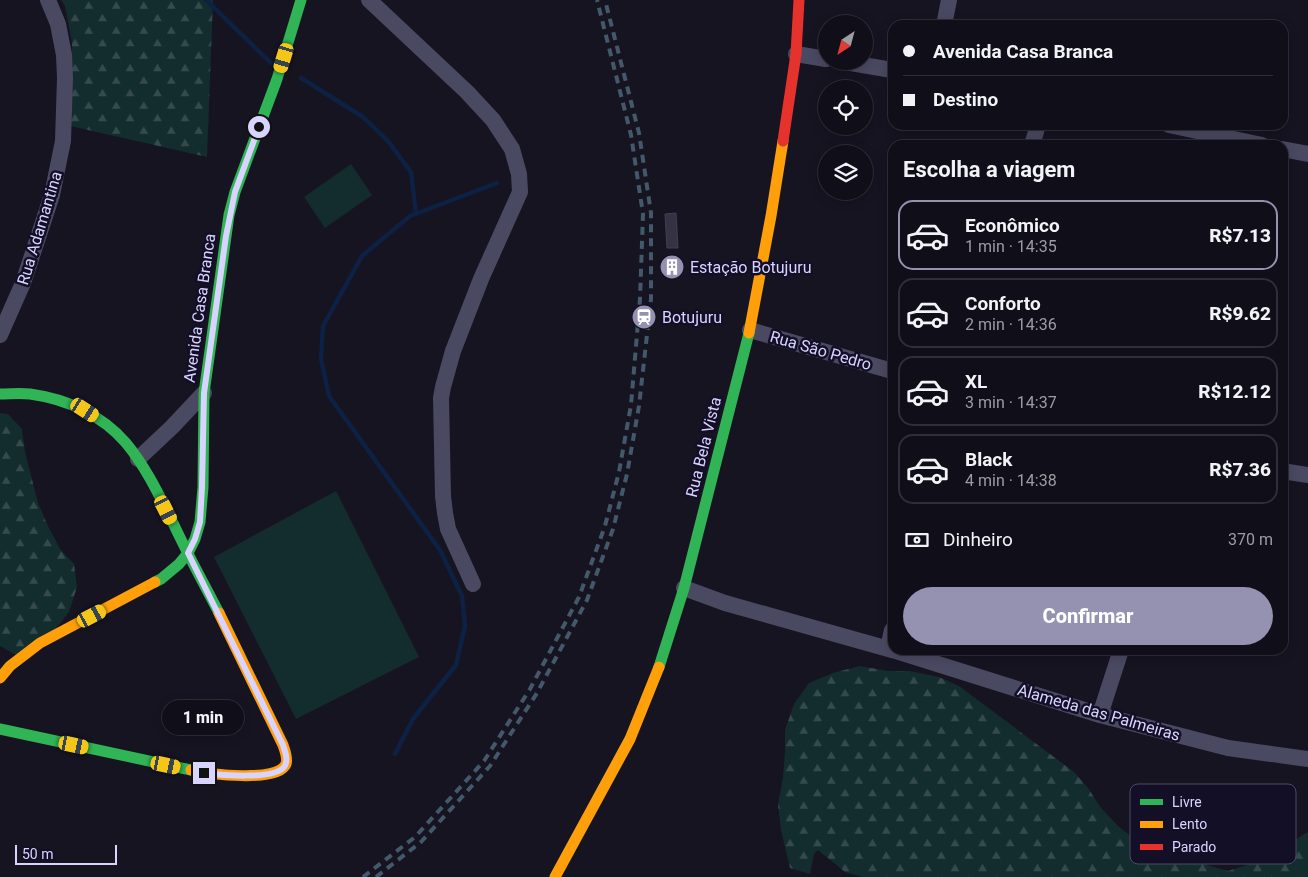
<!DOCTYPE html>
<html lang="pt">
<head>
<meta charset="utf-8">
<style>
  body { margin:0; font-family:Roboto,sans-serif; background:#191822; color:#f1f3f6; height:100vh; display:flex; flex-direction:column; font-size:19px; white-space:nowrap }
  * { box-sizing:border-box; margin:0 }
  p { font-size:16px; color:#9c9ca2 }
  .icon { flex:none; width:28px; height:28px; fill:none; stroke:currentColor; stroke-width:2; stroke-linecap:round; stroke-linejoin:round }
  .map { position:relative; flex:1; overflow:hidden }
  .side { position:absolute; left:888px; top:140px; width:400px; height:515px; display:flex; flex-direction:column; background:#100f19; border-radius:15px; box-shadow:0 2px 12px #0003,0 0 0 1px #302f38 }
  .side>* { flex:none }
  .hud { position:absolute; left:888px; top:20px; width:400px; height:110px; border-radius:15px; box-shadow:0 2px 12px #0003,0 0 0 1px #302f38; display:grid; align-content:center; height:110px; padding:0 15px; background:#100f19 }
  .needle { width:32px; rotate:216deg }
  .controls { position:absolute; left:818px; top:15px; display:grid; gap:10px }
  .controls a { display:grid; place-items:center; width:55px; height:55px; border-radius:50%; background:#100f19; box-shadow:0 2px 12px #0003,0 0 0 1px #302f38; font-size:25px }
  .scale { position:absolute; left:15px; bottom:12px; width:102px; box-sizing:border-box; padding-left:5px; border:2px solid #d9d4ff; border-top:0; font-size:14px; line-height:18px; white-space:nowrap; color:#d9d4ff; -webkit-text-stroke:4px #130f26; paint-order:stroke }
  .end { position:absolute; width:22px; height:22px; margin:-11px; border:6px solid #d9d4ff; background:#111; box-shadow:0 0 0 2px #111 }
  .from { border-radius:50% }
  .bubble { position:absolute; height:35px; border-radius:18px; background:#100f19; box-shadow:0 2px 12px #0003,0 0 0 1px #302f38; font-size:16px; font-weight:800; line-height:35px; text-align:center }
  .car { position:absolute; width:15px; height:30px; margin:-15px -8px; border-radius:6px; box-shadow:0 0 4px 1px #0007; background:linear-gradient(#f5c518 24%,#345 0 40%,#f5c518 0 76%,#345 0 86%,#f5c518 0) }
  .hud b { display:flex; align-items:center; gap:18px; height:48px; font-size:19px }
  .hud b+b { border-top:1px solid #302f38 }
  .hud i { width:12px; height:12px; background:#f1f3f6 }
  ul { padding:0; list-style:none }
  li { display:flex; align-items:center; gap:15px; height:70px; margin:0 10px 8px; padding:0 5px; border:2px solid #302f38; border-radius:15px }
  li div { flex:1 }
  li b { display:block; font-size:19px }
  li em { font-style:normal; font-weight:800 }
  li.active { border-color:#9591b1 }
  li>.icon { width:45px; height:45px; stroke-width:1.5 }
  h2 { padding:0 15px; font-size:22px; line-height:60px }
  .pay { display:flex; align-items:center; gap:12px; height:55px; padding:0 15px; font-size:19px }
  .pay p { margin-inline-start:auto }
  .button { display:flex; gap:10px; margin-top:auto; padding:10px 15px }
  .button a { flex:1; height:58px; border-radius:30px; background:#9591b1; color:#fff; font-size:20px; font-weight:800; line-height:58px; text-align:center }
  .map>svg:first-child { display:block }
  .grass { fill:#132c2d }
  .forest { fill:url(#forest-firs) }
  .lines { fill:none; stroke-linecap:round; stroke-linejoin:round }
  .stream { stroke:#0d2144; stroke-width:4.5 }
  .building { fill:#343243; stroke:#433f54 }
  .street { stroke:#4a4962; stroke-width:16 }
  .fast { stroke:#30b455; stroke-width:11 }
  .slow { stroke:#ff9f0a; stroke-width:11 }
  .jam { stroke:#e5322d; stroke-width:11 }
  .rail { stroke:#43596b; stroke-width:4; stroke-dasharray:8 6; stroke-linecap:butt }
  .route { stroke:#d9d4ff; stroke-width:6 }
  .labels { text-anchor:middle; stroke-width:5; stroke-linejoin:round; paint-order:stroke }
  .street-label { font-size:16px; fill:#d9d4ff; stroke:#130f26 }
  .poi-label { font-size:16px; fill:#d9d4ff; stroke:#130f26; text-anchor:start }
  .key { fill:#130f26; stroke:#4e4a67; stroke-width:1 }
  .key-label { font-size:14px; fill:#d9d4ff }
</style>
</head>
<body>
<div class="map">
<svg width="1308" height="877" viewBox="0 0 1308 877">
  <defs>
    <pattern id="forest-firs" width="22" height="20" patternUnits="userSpaceOnUse" patternTransform="scale(1.25)"><rect width="22" height="20" fill="#132c2d"/><path d="M5 1l3.5 6h-7zM16 11l3.5 6h-7z" fill="#354a4c"/></pattern>
  </defs>
  <rect width="100%" height="100%" fill="#161421"/>
  <!-- grass -->
  <g class="grass">
    <path d="M351,164L372,195L325,228L304,197Z"/>
    <path d="M336,491L419,657L296,719L214,557Z"/>
  </g>
  <!-- forest -->
  <g class="forest">
    <path d="M61,0H213L207,157L66,125L70,85L72,42L65,6Z"/>
    <path d="M0,413L8,414L22,429L25,452L38,503L47,524L60,549L74,564L77,587L69,612L54,631L23,659L0,646Z"/>
    <path d="M860,666L888,671H910L939,677L959,686L1074,772L1088,788L1101,808L1119,827L1140,843L1163,855L1189,863H1206L1207,865L1228,871L1250,864L1286,841H1293L1308,832V877H862L845,872L818,850L814,854L810,874L790,868L781,830L778,805L783,777L785,752V730L794,704L809,683L833,673Z"/>
  </g>
  <g class="lines">
    <!-- stream -->
    <g class="stream">
      <path d="M206,0L271,63"/>
      <path d="M301,78L363,117L388,141L411,172L416,214"/>
      <path d="M395,754L413,719L456,665L465,626L462,596L440,550L329,396L321,359L323,326L362,256L410,216L497,183"/>
    </g>
  </g>
  <!-- building -->
  <path class="building" d="M676,213L678,248H667L665,214Z"/>
  <g class="lines">
    <!-- street -->
    <g class="street">
      <path d="M369,0L467,92L493,120L512,149L519,174L520,192L481,279L453,351L443,387L441,398L443,496L445,513L448,529L473,584"/>
      <path d="M944,25L949,0"/>
      <path d="M796,54L826,59"/>
      <path d="M839,61L892,70"/>
      <path d="M1169,125L1262,145"/>
      <path d="M1032,145L1038,125"/>
      <path d="M1282,149L1308,154"/>
      <path d="M750,330L892,371"/>
      <path d="M0,335L23,283L52,195L63,141L65,78L64,55L58,24L48,0"/>
      <path d="M138,459L172,427L204,393"/>
      <path d="M1282,471L1308,475"/>
      <path d="M684,588L725,603L892,650"/>
      <path d="M888,648L892,630"/>
      <path d="M893,650L1100,715L1228,748L1308,759"/>
      <path d="M1100,715L1121,650"/>
    </g>
    <!-- fast -->
    <g class="fast">
      <path d="M0,394C10,394 20,393 30,394C67,399 102,415 126,443C146,467 160,497 174,525C188,555 204,584 219,613"/>
      <path d="M155,582L161,579L179,564L188,553L195,539L200,522L203,487L204,393L229,215L235,192L277,79L301,0"/>
      <path d="M659,667L684,588L749,333"/>
      <path d="M0,729L191,770"/>
    </g>
    <!-- slow -->
    <g class="slow">
      <path d="M749,333L771,216L783,141"/>
      <path d="M0,678L10,666L40,643L155,582"/>
      <path d="M191,770C208,774 278,783 286,764C288,758 285,751 283,745L219,613"/>
      <path d="M555,877L630,739L659,667"/>
    </g>
    <!-- jam -->
    <path class="jam" d="M783,141L796,54L799,0"/>
    <!-- rail -->
    <g class="rail">
      <path d="M363,877L415,837L484,761L530,689L579,597L605,526L619,472L631,405L640,299L643,214L631,135L597,0"/>
      <path d="M376,877L421,842L490,766L537,693L587,600L613,529L627,474L639,406L651,299V213L639,133L605,0"/>
    </g>
  </g>
  <g class="lines">
    <!-- route -->
    <path class="route" d="M204,773C219,775 274,780 284,767C289,760 285,752 283,745L188,553L195,539L200,522L202,487L204,393L226,236L235,192L259,127"/>
  </g>
  <!-- icons -->
  <defs>
    <symbol id="building-disc" viewBox="-11 -11 22 22"><circle r="9.5" fill="#9591b1" stroke="#130f26"/><path d="M-4-6H4V6H1V3H-1V6H-4ZM-2.5-4.3h1.7v1.8h-1.7ZM.8-4.3h1.7v1.8H.8ZM-2.5-1h1.7V.8h-1.7ZM.8-1h1.7V.8H.8Z" fill="#fff"/></symbol>
    <symbol id="station-disc" viewBox="-11 -11 22 22"><circle r="9.5" fill="#9591b1" stroke="#130f26"/><path d="M-3-6H3Q5-6 5-4V2Q5 4 3 4L4.5 6H3L1.5 4h-3L-3 6H-4.5L-3 4Q-5 4-5 2V-4Q-5-6-3-6ZM-3.5-4v3h7v-3ZM-3.5 1v1.5H-2V1ZM2 1v1.5H3.5V1Z" fill="#fff"/></symbol>
  </defs>
  <g fill-rule="evenodd">
    <use href="#building-disc" x="658" y="253" width="28" height="28"/>
    <use href="#station-disc" x="630" y="303" width="28" height="28"/>
  </g>
  <g class="labels">
    <!-- street labels -->
    <g class="street-label">
      <text transform="translate(39 228) rotate(-73)" y="6">Rua Adamantina</text>
      <text transform="translate(199 308) rotate(-82)" y="6">Avenida Casa Branca</text>
      <text transform="translate(821 350) rotate(16)" y="6">Rua São Pedro</text>
      <text transform="translate(703 447) rotate(-76)" y="6">Rua Bela Vista</text>
      <text transform="translate(1099 712) rotate(16)" y="6">Alameda das Palmeiras</text>
    </g>
    <!-- poi labels -->
    <g class="poi-label">
      <text x="690" y="273">Estação Botujuru</text>
      <text x="662" y="323">Botujuru</text>
    </g>
  </g>
  <!-- legend -->
  <rect x="1130" y="784" width="166" height="80" rx="8" class="key"/>
  <rect x="1140" y="799" width="23" height="6" fill="#30b455"/>
  <rect x="1140" y="821" width="23" height="7" fill="#ff9f0a"/>
  <rect x="1140" y="844" width="23" height="6" fill="#e5322d"/>
  <g class="key-label">
    <text x="1172" y="807">Livre</text>
    <text x="1172" y="829">Lento</text>
    <text x="1172" y="852">Parado</text>
  </g>
</svg>
<div class="controls">
<a><svg class="needle" viewBox="-14 -14 28 28"><path d="M0-13l5 13h-10z" fill="#e53935"/><path d="M0 13l5-13h-10z" fill="#9c9ca2"/></svg></a>
<a><svg class="icon" aria-label="locate" viewBox="0 0 24 24"><circle cx="12" cy="12" r="6"/><path d="M12 2v4M12 18v4M2 12h4M18 12h4"/></svg></a>
<a><svg class="icon" aria-label="layers" viewBox="0 0 24 24"><path d="M12 4l9 5-9 5-9-5zM3 14l9 5 9-5"/></svg></a>
</div>
<div class="scale">50 m</div>
<i class="end from" style="left:259px;top:127px"></i>
<i class="end" style="left:204px;top:773px"></i>
<div class="bubble" style="left:162px;top:700px;width:82px">1 min</div>
<i class="car" style="left:284px;top:58px;rotate:197deg"></i>
<i class="car" style="left:85px;top:410px;rotate:123deg"></i>
<i class="car" style="left:166px;top:510px;rotate:153deg"></i>
<i class="car" style="left:92px;top:616px;rotate:62deg"></i>
<i class="car" style="left:74px;top:745px;rotate:102deg"></i>
<i class="car" style="left:166px;top:765px;rotate:102deg"></i>
<div class="hud">
<b><i class="from"></i>Avenida Casa Branca</b>
<b><i></i>Destino</b>
</div>
<section class="side">
<h2>Escolha a viagem</h2>
<ul>
<li class="active"><svg class="icon" aria-label="car" viewBox="0 0 24 24"><path d="M5 17H2v-5l4-1 3-4h7l3 4 3 1v5h-3M9 17h6M6 11h13"/><circle cx="7" cy="17" r="2"/><circle cx="17" cy="17" r="2"/></svg><div><b>Econômico</b><p>1 min · 14:35</p></div><em>R$7.13</em></li>
<li><svg class="icon" aria-label="car" viewBox="0 0 24 24"><path d="M5 17H2v-5l4-1 3-4h7l3 4 3 1v5h-3M9 17h6M6 11h13"/><circle cx="7" cy="17" r="2"/><circle cx="17" cy="17" r="2"/></svg><div><b>Conforto</b><p>2 min · 14:36</p></div><em>R$9.62</em></li>
<li><svg class="icon" aria-label="car" viewBox="0 0 24 24"><path d="M5 17H2v-5l4-1 3-4h7l3 4 3 1v5h-3M9 17h6M6 11h13"/><circle cx="7" cy="17" r="2"/><circle cx="17" cy="17" r="2"/></svg><div><b>XL</b><p>3 min · 14:37</p></div><em>R$12.12</em></li>
<li><svg class="icon" aria-label="car" viewBox="0 0 24 24"><path d="M5 17H2v-5l4-1 3-4h7l3 4 3 1v5h-3M9 17h6M6 11h13"/><circle cx="7" cy="17" r="2"/><circle cx="17" cy="17" r="2"/></svg><div><b>Black</b><p>4 min · 14:38</p></div><em>R$7.36</em></li>
</ul>
<div class="pay"><svg class="icon" aria-label="cash" viewBox="0 0 24 24"><path d="M3 7h18v10H3z"/><circle cx="12" cy="12" r="2"/></svg>Dinheiro<p>370 m</p></div>
<div class="button"><a>Confirmar</a></div>
</section>
</div>
</body>
</html>
